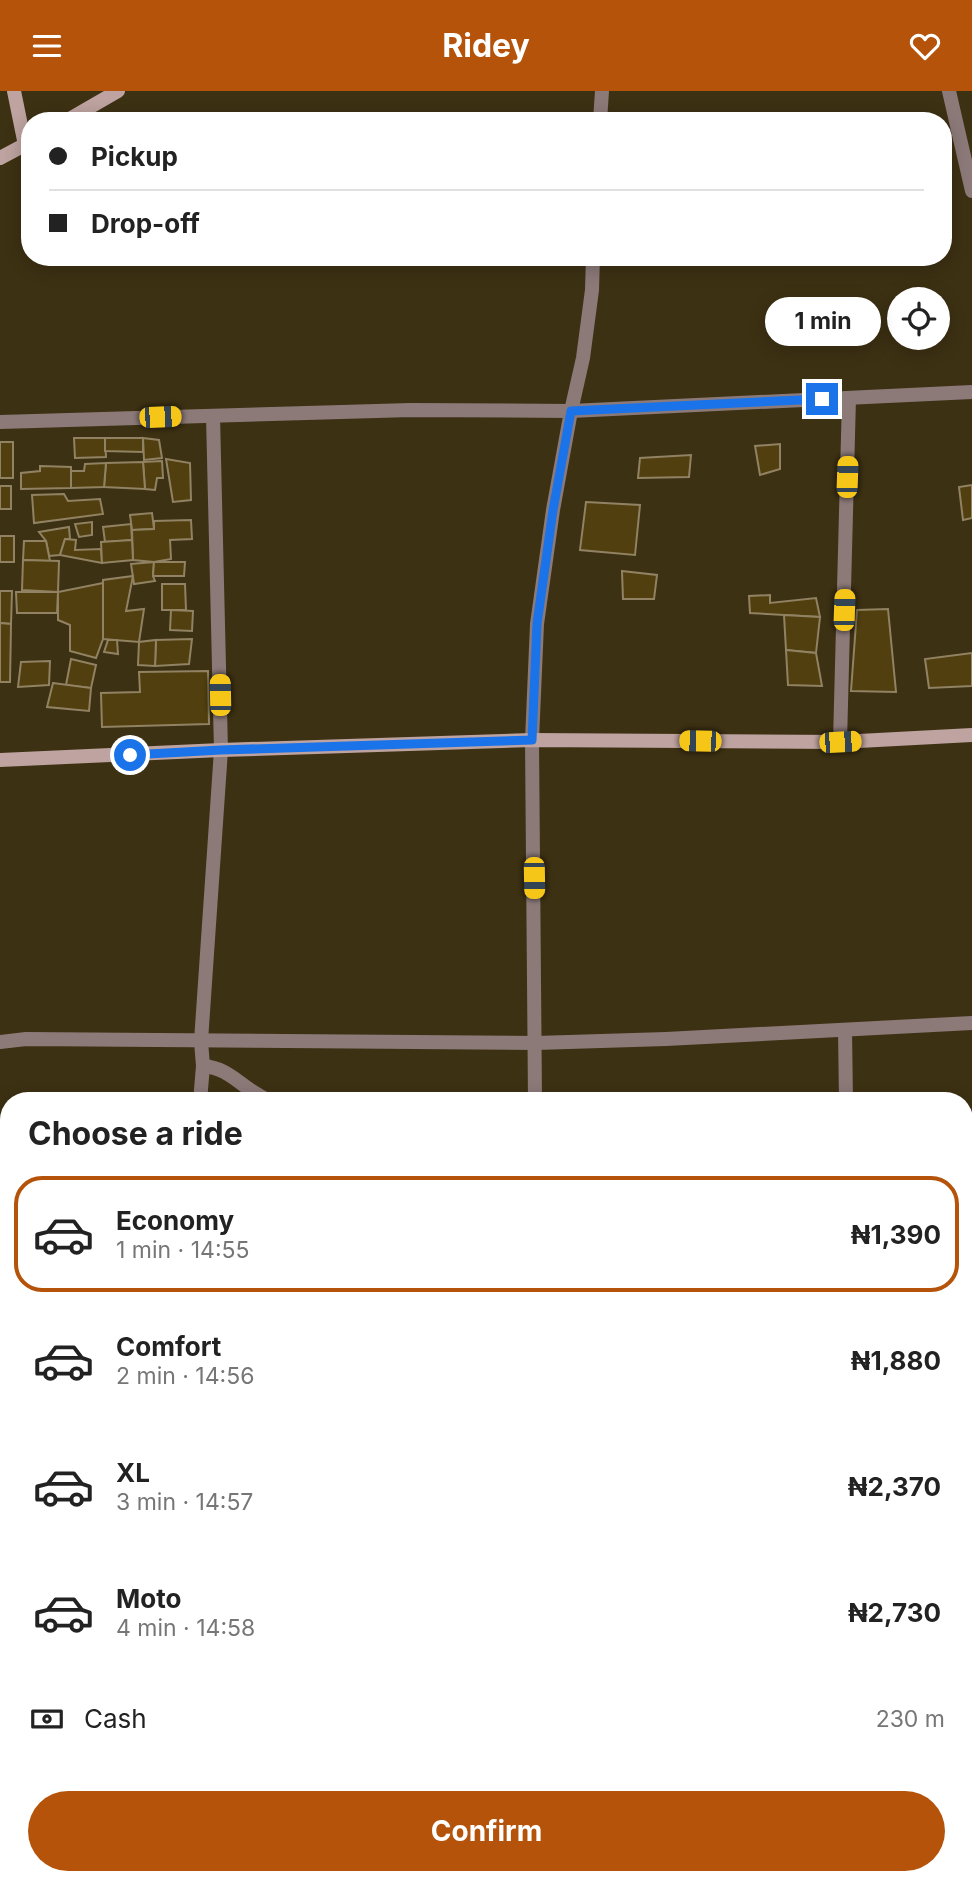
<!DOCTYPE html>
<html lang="en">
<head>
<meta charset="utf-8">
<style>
  body { margin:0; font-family:Inter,sans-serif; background:#f2f2f2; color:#222; height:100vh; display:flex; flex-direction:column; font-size:26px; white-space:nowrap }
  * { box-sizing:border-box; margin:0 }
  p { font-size:23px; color:#767676 }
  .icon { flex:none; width:38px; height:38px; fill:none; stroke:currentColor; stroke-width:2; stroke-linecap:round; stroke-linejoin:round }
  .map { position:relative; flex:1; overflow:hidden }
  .sheet { position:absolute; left:0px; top:1001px; width:973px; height:793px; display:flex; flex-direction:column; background:#fff; border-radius:28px 28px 0 0; box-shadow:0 4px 18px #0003 }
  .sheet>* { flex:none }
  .top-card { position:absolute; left:21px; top:21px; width:931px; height:154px; border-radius:28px; box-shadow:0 4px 18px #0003; display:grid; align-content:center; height:154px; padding:0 28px; background:#fff }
  .controls { position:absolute; left:887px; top:196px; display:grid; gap:14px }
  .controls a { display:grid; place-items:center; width:63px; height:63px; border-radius:50%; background:#fff; box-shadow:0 4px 18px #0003; font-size:35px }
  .end { position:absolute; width:32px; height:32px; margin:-16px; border:9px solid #1a73e8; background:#fff; box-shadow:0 0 0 4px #fff }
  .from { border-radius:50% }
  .bubble { position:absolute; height:49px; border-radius:24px; background:#fff; box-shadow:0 4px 18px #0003; font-size:23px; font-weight:700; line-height:49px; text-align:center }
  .car { position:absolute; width:21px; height:42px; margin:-21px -10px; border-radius:9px; box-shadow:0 0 5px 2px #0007; background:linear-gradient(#f5c518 24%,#345 0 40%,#f5c518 0 76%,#345 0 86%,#f5c518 0) }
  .top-card b { display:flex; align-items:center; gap:24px; height:66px; font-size:26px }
  .top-card b+b { border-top:2px solid #e0e0e0 }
  .top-card i { width:18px; height:18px; background:#222 }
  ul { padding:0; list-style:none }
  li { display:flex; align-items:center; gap:21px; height:116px; margin:0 14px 10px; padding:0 14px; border:4px solid transparent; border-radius:28px }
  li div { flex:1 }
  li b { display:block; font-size:26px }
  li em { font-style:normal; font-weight:700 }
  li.active { border-color:#b45309 }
  li>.icon { width:63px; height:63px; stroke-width:1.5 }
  h2 { padding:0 28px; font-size:32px; line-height:84px }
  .pay { display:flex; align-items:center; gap:18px; height:77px; padding:0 28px; font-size:26px }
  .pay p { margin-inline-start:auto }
  .cta { display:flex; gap:14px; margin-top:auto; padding:14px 28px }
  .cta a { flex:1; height:80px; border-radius:42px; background:#b45309; color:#fff; font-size:28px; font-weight:700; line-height:80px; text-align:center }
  header { display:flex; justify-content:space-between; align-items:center; height:91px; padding:0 28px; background:#b45309; color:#fff; font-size:32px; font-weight:700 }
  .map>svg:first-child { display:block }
  .building { fill:#513f0f; stroke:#908262; stroke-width:2 }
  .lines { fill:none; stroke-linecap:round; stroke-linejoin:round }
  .street { stroke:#8c7a79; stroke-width:14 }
  .secondary { stroke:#bea3a0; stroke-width:14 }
  .route { stroke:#1a73e8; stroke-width:9 }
</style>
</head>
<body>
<header><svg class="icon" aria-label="menu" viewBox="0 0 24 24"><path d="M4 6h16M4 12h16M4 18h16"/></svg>Ridey<svg class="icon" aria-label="heart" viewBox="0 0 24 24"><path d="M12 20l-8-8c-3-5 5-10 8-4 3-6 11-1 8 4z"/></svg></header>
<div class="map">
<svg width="972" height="1793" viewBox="0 0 972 1793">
  <rect width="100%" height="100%" fill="#3d3113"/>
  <!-- building -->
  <g class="building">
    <path d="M74,347H105L106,366L75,367Z"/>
    <path d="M105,347H143V361L105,360Z"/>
    <path d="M143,347L159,349L162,367L144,369Z"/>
    <rect x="0" y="351" width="13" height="36"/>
    <path d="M780,353V378L760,384L755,355Z"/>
    <path d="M691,364L689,386L638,387L640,367Z"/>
    <path d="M166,368L190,372L191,409L173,411Z"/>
    <path d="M162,370L163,387H157L155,399L145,398L143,371Z"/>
    <path d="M143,371L145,398L104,396L106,372Z"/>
    <path d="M106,372L104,396L71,397V380H84L85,373Z"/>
    <path d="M40,375L71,376V397L21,398V382L40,380Z"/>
    <path d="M972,394V427L963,429L959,396Z"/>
    <rect x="0" y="395" width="11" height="23"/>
    <path d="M64,403L68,410L100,408L103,423L34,432L32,404Z"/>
    <path d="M586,411L640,414L635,464L580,459Z"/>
    <path d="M152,422L154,438L132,439L130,424Z"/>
    <path d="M191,429L192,448L170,449L171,468L154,471L133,469L132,439L154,438V430Z"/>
    <path d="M92,431V444L79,446L75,433Z"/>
    <path d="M131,433L132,449L105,451L103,436Z"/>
    <path d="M69,436L70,448H65L60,464L49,465L46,450L39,441Z"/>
    <rect x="0" y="445" width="14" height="26"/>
    <path d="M65,448L76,449L75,459L101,458L102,472L60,464Z"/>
    <path d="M132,449L133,469L102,472L101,451Z"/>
    <path d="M24,450H46L50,470L23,469Z"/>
    <path d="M23,469L59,470L58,501L22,499Z"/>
    <path d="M154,471L153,485L155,490L134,493L131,473Z"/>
    <path d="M154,471H185L184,485H153Z"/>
    <path d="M622,480L657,484L654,508H623Z"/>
    <path d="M133,485L126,520L144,518L139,551L103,548V489Z"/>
    <path d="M103,492V548L96,567L70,560V534L58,529V501Z"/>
    <path d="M162,493H185L186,519H162Z"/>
    <path d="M0,500H12L11,533L0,532Z"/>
    <path d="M16,501H58L57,522H17Z"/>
    <path d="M770,504V512L816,507L820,526L750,522L749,505Z"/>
    <path d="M888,518L896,601L851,600L857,519Z"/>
    <path d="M171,519L193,520L192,540L170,539Z"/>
    <path d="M784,524L820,526L816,562L786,559Z"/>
    <path d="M0,532L11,533L10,591H0Z"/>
    <path d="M192,548L189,573L155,575L156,549Z"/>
    <path d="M108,549H117L118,563L104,561Z"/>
    <path d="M156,549L155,575L138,574L139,551Z"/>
    <path d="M786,559L816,562L822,595L788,594Z"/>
    <path d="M972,562V595L929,597L925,568Z"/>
    <path d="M71,568L96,574L91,597L66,594Z"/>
    <path d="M50,570L49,594L18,596L21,571Z"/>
    <path d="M208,580L209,633L102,636L101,602L140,601L139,581Z"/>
    <path d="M53,592L91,597L89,620L47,616Z"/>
  </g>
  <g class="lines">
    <!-- street -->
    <g class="street">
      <path d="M949,0L972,100"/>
      <path d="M600,30L602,0"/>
      <path d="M0,331L411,319L571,320L972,301"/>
      <path d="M840,651L849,307"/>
      <path d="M845,939L846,1010"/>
      <path d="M0,951L26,948L536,952L666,948L972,932"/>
      <path d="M203,975C224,977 232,986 249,998C255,1002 262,1006 269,1010"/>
      <path d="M200,1010L203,975L201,950L221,659L213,325"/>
      <path d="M535,1010L532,649L537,533L553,419L571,320L583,267L592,199L593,166"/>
      <path d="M0,1166L9,1171"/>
      <path d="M964,1233H972"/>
      <path d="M0,1455L9,1458"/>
      <path d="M964,1666L972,1671"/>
      <path d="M819,1785V1793"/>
      <path d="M143,1793L144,1785"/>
      <path d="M490,1793L491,1785"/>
    </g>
    <!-- secondary -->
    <g class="secondary">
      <path d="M14,0L25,54"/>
      <path d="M66,30L118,0"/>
      <path d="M0,67L30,51"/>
      <path d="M0,669L221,659L532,649L840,651L972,644"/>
    </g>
  </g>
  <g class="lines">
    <!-- route -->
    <path class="route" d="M130,664L221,659L532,649L537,533L553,419L571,320L822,308"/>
  </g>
</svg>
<div class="controls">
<a><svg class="icon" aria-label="locate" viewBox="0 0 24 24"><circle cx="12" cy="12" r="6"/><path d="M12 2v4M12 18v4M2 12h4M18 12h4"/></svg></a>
</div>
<i class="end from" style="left:130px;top:664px"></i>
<i class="end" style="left:822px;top:308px"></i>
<div class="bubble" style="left:765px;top:206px;width:116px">1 min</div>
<i class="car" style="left:160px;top:326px;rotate:88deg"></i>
<i class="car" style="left:847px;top:386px;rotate:2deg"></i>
<i class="car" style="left:844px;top:519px;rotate:2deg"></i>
<i class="car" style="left:220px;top:604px;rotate:359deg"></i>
<i class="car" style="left:700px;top:650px;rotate:271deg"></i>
<i class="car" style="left:840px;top:651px;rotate:87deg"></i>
<i class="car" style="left:534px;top:787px;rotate:179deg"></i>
<div class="top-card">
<b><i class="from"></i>Pickup</b>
<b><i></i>Drop-off</b>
</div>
<section class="sheet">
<h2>Choose a ride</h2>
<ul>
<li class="active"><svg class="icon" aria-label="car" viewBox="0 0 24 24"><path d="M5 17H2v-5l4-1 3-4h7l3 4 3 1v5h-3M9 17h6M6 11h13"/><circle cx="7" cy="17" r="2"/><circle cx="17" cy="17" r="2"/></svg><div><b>Economy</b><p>1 min · 14:55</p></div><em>₦1,390</em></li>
<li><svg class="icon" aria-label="car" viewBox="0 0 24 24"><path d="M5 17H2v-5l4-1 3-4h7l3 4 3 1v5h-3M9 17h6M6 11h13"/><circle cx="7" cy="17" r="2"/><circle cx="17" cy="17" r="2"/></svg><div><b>Comfort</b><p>2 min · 14:56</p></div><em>₦1,880</em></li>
<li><svg class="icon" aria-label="car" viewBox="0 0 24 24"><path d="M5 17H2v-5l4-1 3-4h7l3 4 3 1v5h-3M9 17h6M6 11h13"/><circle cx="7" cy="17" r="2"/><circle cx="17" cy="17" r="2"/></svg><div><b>XL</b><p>3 min · 14:57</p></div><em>₦2,370</em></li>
<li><svg class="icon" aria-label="car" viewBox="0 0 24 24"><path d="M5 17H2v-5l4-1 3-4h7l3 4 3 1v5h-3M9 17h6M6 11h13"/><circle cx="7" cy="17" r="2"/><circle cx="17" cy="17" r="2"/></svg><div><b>Moto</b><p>4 min · 14:58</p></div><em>₦2,730</em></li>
</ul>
<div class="pay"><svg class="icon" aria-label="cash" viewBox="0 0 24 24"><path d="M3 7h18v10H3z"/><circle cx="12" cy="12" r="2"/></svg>Cash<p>230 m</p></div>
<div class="cta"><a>Confirm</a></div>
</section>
</div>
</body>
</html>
